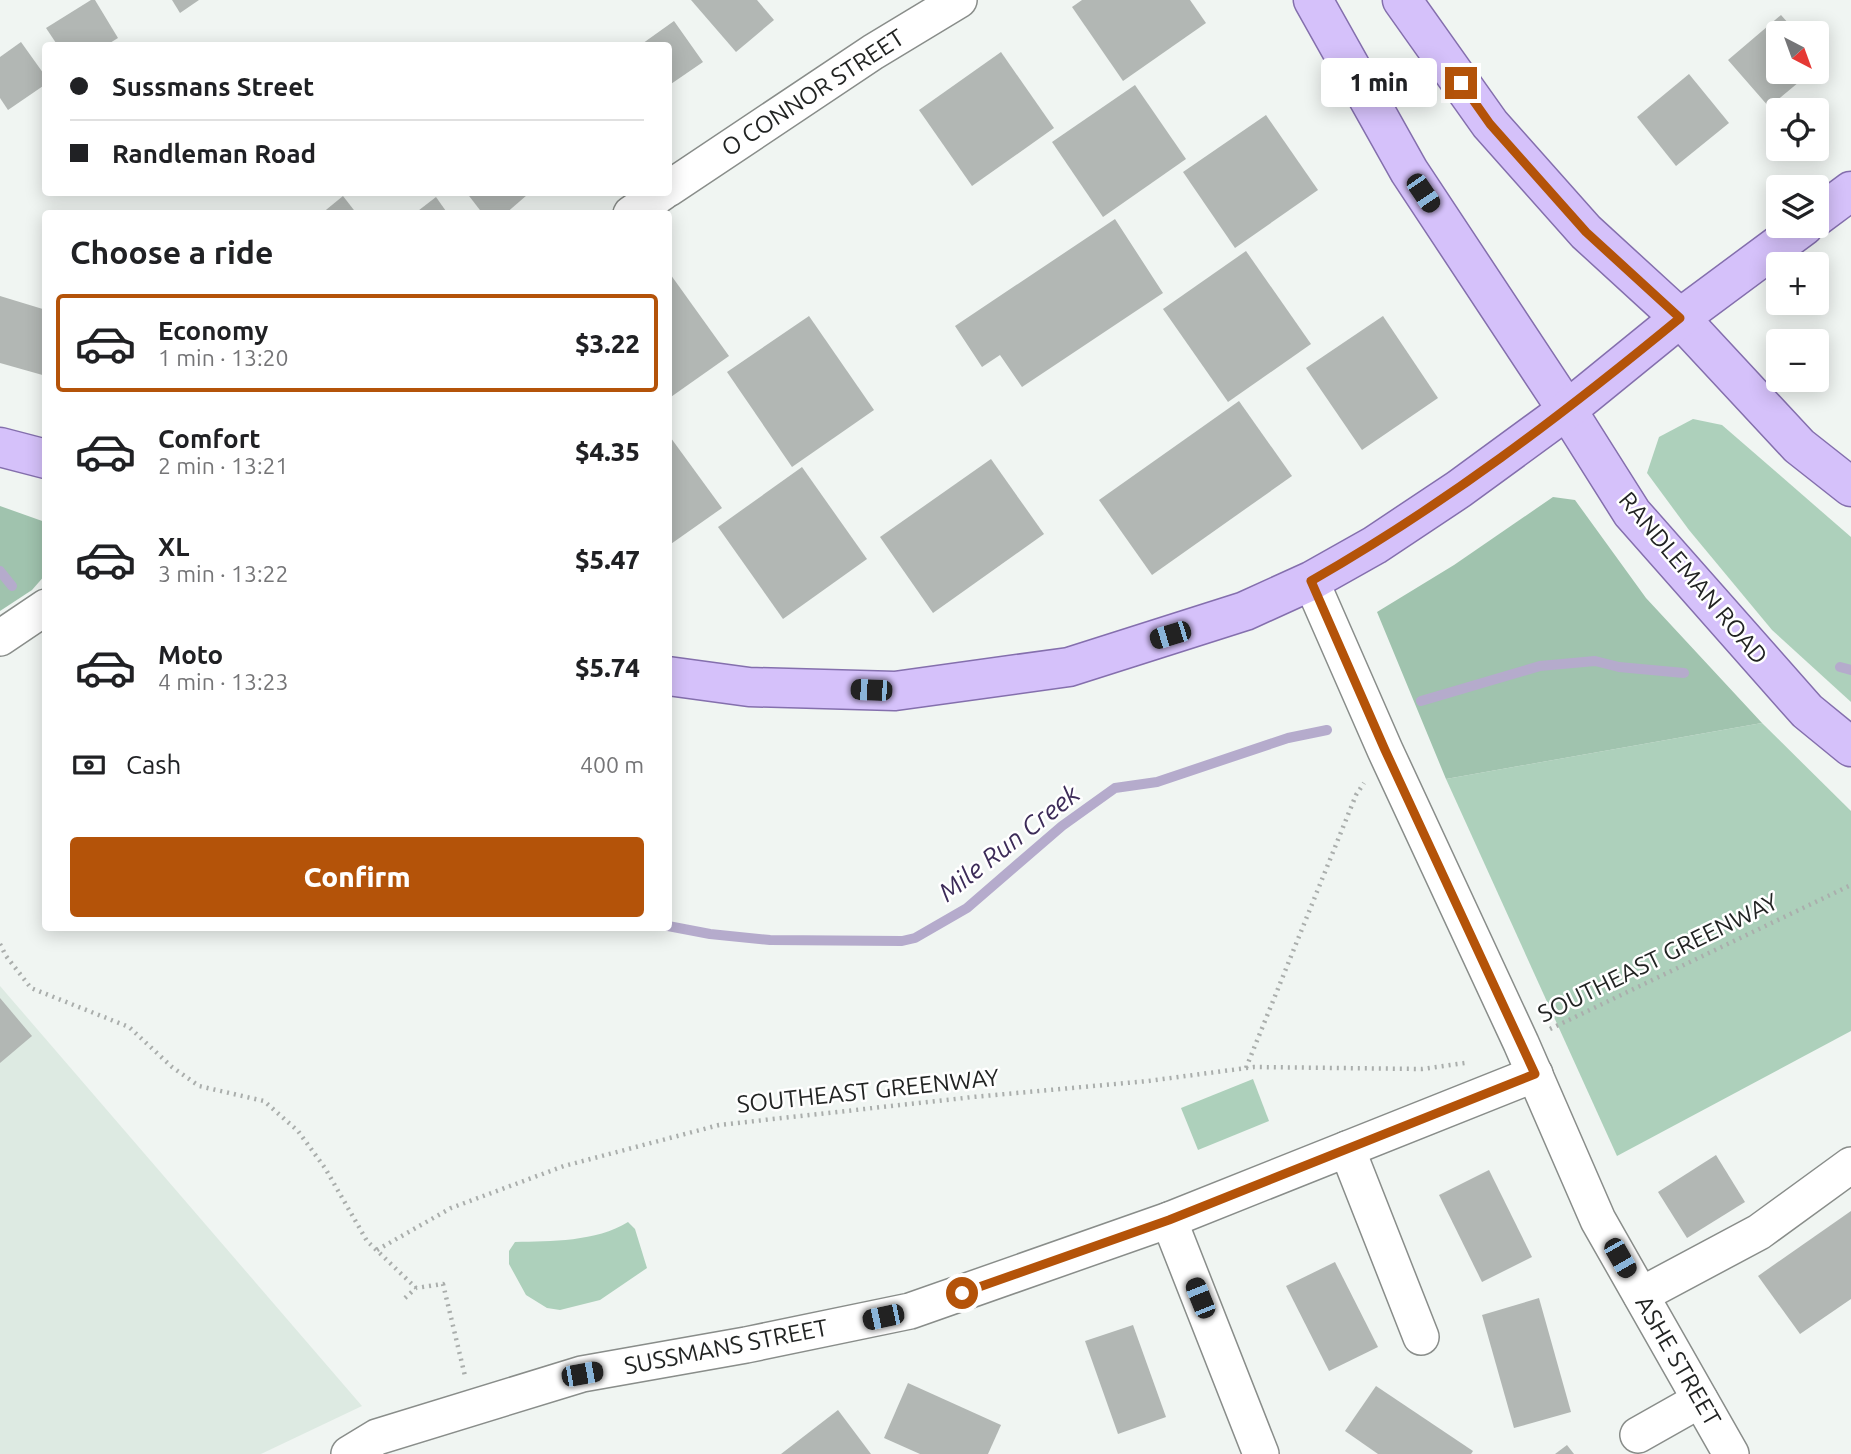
<!DOCTYPE html>
<html lang="en">
<head>
<meta charset="utf-8">
<style>
  body { margin:0; font-family:Ubuntu,sans-serif; background:#f6f6f6; color:#202124; height:100vh; display:flex; flex-direction:column; font-size:26px; white-space:nowrap }
  * { box-sizing:border-box; margin:0 }
  p { font-size:23px; color:#757577 }
  .icon { flex:none; width:38px; height:38px; fill:none; stroke:currentColor; stroke-width:2; stroke-linecap:round; stroke-linejoin:round }
  .map { position:relative; flex:1; overflow:hidden }
  .details { position:absolute; left:42px; top:210px; width:630px; height:721px; display:flex; flex-direction:column; background:#fff; border-radius:7px; box-shadow:0 4px 18px #0003 }
  .details>* { flex:none }
  .hud { position:absolute; left:42px; top:42px; width:630px; height:154px; border-radius:7px; box-shadow:0 4px 18px #0003; display:grid; align-content:center; height:154px; padding:0 28px; background:#fff }
  .needle { width:46px; rotate:139deg }
  .tools { position:absolute; left:1766px; top:21px; display:grid; gap:14px }
  .tools a { display:grid; place-items:center; width:63px; height:63px; border-radius:7px; background:#fff; box-shadow:0 4px 18px #0003; font-size:35px }
  .end { position:absolute; width:32px; height:32px; margin:-16px; border:9px solid #b45309; background:#fff; box-shadow:0 0 0 4px #fff }
  .from { border-radius:50% }
  .bubble { position:absolute; height:49px; border-radius:7px; background:#fff; box-shadow:0 4px 18px #0003; font-size:23px; font-weight:800; line-height:49px; text-align:center }
  .car { position:absolute; width:21px; height:42px; margin:-21px -10px; border-radius:9px; box-shadow:0 0 5px 2px #0007; background:linear-gradient(#222 24%,#8ab4d8 0 40%,#222 0 76%,#8ab4d8 0 86%,#222 0) }
  .hud b { display:flex; align-items:center; gap:24px; height:66px; font-size:26px }
  .hud b+b { border-top:2px solid #e0e0e0 }
  .hud i { width:18px; height:18px; background:#202124 }
  ul { padding:0; list-style:none }
  li { display:flex; align-items:center; gap:21px; height:98px; margin:0 14px 10px; padding:0 14px; border:4px solid transparent; border-radius:7px }
  li div { flex:1 }
  li b { display:block; font-size:26px }
  li em { font-style:normal; font-weight:800 }
  li.current { border-color:#b45309 }
  li>.icon { width:63px; height:63px; stroke-width:1.5 }
  h2 { padding:0 28px; font-size:32px; line-height:84px }
  .pay { display:flex; align-items:center; gap:18px; height:77px; padding:0 28px; font-size:26px }
  .pay p { margin-inline-start:auto }
  .cta { display:flex; gap:14px; margin-top:auto; padding:14px 28px }
  .cta a { flex:1; height:80px; border-radius:7px; background:#b45309; color:#fff; font-size:28px; font-weight:800; line-height:80px; text-align:center }
  .map>svg:first-child { display:block }
  .built { fill:#ddeae2 }
  .green { fill:#add0bb }
  .forest { fill:#a0c3ae }
  .lines { fill:none; stroke-linecap:round; stroke-linejoin:round }
  .stream { stroke:#b5abcc; stroke-width:10 }
  .building { fill:#b2b7b4 }
  .minor-casing { stroke:#898d8a; stroke-width:38 }
  .major-casing { stroke:#846fad; stroke-width:41 }
  .path { stroke:#aaaeac; stroke-width:4.5; stroke-dasharray:2 5; stroke-linecap:butt }
  .minor { stroke:#fff; stroke-width:35 }
  .major { stroke:#d5c1fa; stroke-width:38 }
  .route { stroke:#b45309; stroke-width:9 }
  .labels { text-anchor:middle; stroke-width:5; stroke-linejoin:round; paint-order:stroke }
  .street-label { font-size:24px; fill:#222423; stroke:#fff }
  .water-label { font-size:26px; font-style:italic; fill:#3c2b58; stroke:#fff }
</style>
</head>
<body>
<div class="map">
<svg width="1851" height="1454" viewBox="0 0 1851 1454">
  <rect width="100%" height="100%" fill="#f0f5f2"/>
  <!-- built -->
  <path class="built" d="M0,986L362,1406L261,1454H0Z"/>
  <!-- green -->
  <g class="green">
    <path d="M1693,419L1722,425L1851,537V702L1772,630L1689,530L1647,473L1659,437Z"/>
    <path d="M1762,723L1851,811V1031L1617,1156L1446,779Z"/>
    <path d="M1253,1079L1269,1121L1198,1150L1181,1108Z"/>
    <path d="M628,1222L635,1229L647,1268L600,1300L560,1310L547,1308L526,1295L509,1264V1251L515,1242C551,1241 596,1242 628,1222Z"/>
  </g>
  <!-- forest -->
  <g class="forest">
    <path d="M1553,497L1575,500L1646,598L1762,723L1446,779L1377,612L1454,565Z"/>
    <path d="M0,506L45,522L46,574L32,590L0,611Z"/>
  </g>
  <g class="lines">
    <!-- stream -->
    <g class="stream">
      <path d="M0,571L12,586"/>
      <path d="M1840,667L1851,670"/>
      <path d="M1421,701L1540,666L1595,661L1619,667L1684,673"/>
      <path d="M668,926L710,934L770,940L902,941L915,938L967,908L1062,826L1115,788L1157,782L1288,738L1327,730"/>
    </g>
  </g>
  <!-- building -->
  <g class="building">
    <path d="M91,0H95L118,38L105,46H58L46,28Z"/>
    <path d="M172,0H199L180,13Z"/>
    <path d="M691,0H757L774,20L736,52Z"/>
    <path d="M1082,0H1190L1206,23L1123,81L1072,7Z"/>
    <path d="M1781,15L1797,33H1778V72H1811L1769,107L1728,60Z"/>
    <path d="M674,21L703,62L668,86V46H639Z"/>
    <path d="M21,42L46,77V84L8,110L0,98V57Z"/>
    <path d="M1001,52L1054,128L972,186L919,110Z"/>
    <path d="M1689,74L1729,123L1676,166L1637,117Z"/>
    <path d="M1135,85L1186,159L1103,217L1052,142Z"/>
    <path d="M1266,115L1318,190L1235,248L1183,172Z"/>
    <path d="M466,192H525L527,195L505,214H483Z"/>
    <path d="M343,196L357,214H321Z"/>
    <path d="M436,197L448,214H414Z"/>
    <path d="M1115,219L1163,293L1022,387L1000,355L982,367L955,326Z"/>
    <path d="M1246,251L1311,344L1228,402L1163,309Z"/>
    <path d="M668,271L729,356L668,399Z"/>
    <path d="M0,296L46,310V376L0,363Z"/>
    <path d="M809,316L874,410L792,467L727,372Z"/>
    <path d="M1383,316L1438,398L1362,450L1306,368Z"/>
    <path d="M1239,401L1292,476L1152,575L1099,500Z"/>
    <path d="M668,434L722,508L668,546Z"/>
    <path d="M991,459L1044,534L933,613L880,537Z"/>
    <path d="M802,467L867,559L783,619L718,527Z"/>
    <path d="M0,998L32,1036L0,1063Z"/>
    <path d="M1716,1155L1745,1202L1687,1238L1658,1192Z"/>
    <path d="M1489,1170L1532,1257L1482,1282L1439,1195Z"/>
    <path d="M1851,1211V1299L1800,1334L1758,1276Z"/>
    <path d="M1335,1262L1378,1347L1329,1371L1286,1286Z"/>
    <path d="M1539,1298L1571,1412L1514,1428L1482,1315Z"/>
    <path d="M1133,1325L1166,1417L1118,1434L1085,1341Z"/>
    <path d="M908,1383L1001,1425L988,1454H920L884,1438Z"/>
    <path d="M1376,1386L1473,1451L1471,1454H1378L1345,1431Z"/>
    <path d="M838,1410L871,1454H781Z"/>
    <path d="M1567,1445L1574,1454H1555Z"/>
  </g>
  <g class="lines">
    <defs>
      <g id="minor">
        <path d="M668,189L873,52L959,0"/>
        <path d="M631,214L663,192"/>
        <path d="M1311,581L1385,750L1521,1043L1598,1220L1731,1454"/>
        <path d="M0,638L46,607"/>
        <path d="M1347,1149L1421,1337"/>
        <path d="M1169,1220L1261,1454"/>
        <path d="M1641,1295L1759,1232L1851,1165"/>
        <path d="M1638,1435L1700,1400"/>
        <path d="M349,1454L377,1437L582,1374L746,1345L910,1311L1169,1220L1535,1074"/>
      </g>
      <g id="major">
        <path d="M1313,0L1409,171L1567,410L1632,513L1807,711L1851,747"/>
        <path d="M1402,0L1490,124L1586,232L1680,318L1799,446L1851,487"/>
        <path d="M1816,217L1851,191"/>
        <path d="M0,447L46,459"/>
        <path d="M668,676L749,687L895,691L1069,667L1245,611L1311,581L1375,545L1459,489L1567,410L1680,318L1804,226"/>
      </g>
    </defs>
    <!-- minor casing -->
    <use href="#minor" class="minor-casing"/>
    <!-- major casing -->
    <use href="#major" class="major-casing"/>
    <!-- path -->
    <g class="path">
      <path d="M0,944L6,956L31,988L129,1027L172,1067L199,1086L264,1101L298,1131L325,1168L367,1241L416,1288"/>
      <path d="M1550,1029L1851,885"/>
      <path d="M1246,1068L1356,795L1364,783"/>
      <path d="M377,1250L451,1208L564,1166L719,1125L973,1097L1148,1081L1254,1067L1422,1069L1465,1063"/>
      <path d="M405,1298L416,1288L443,1284L465,1376"/>
    </g>
    <!-- minor -->
    <use href="#minor" class="minor"/>
    <!-- major -->
    <use href="#major" class="major"/>
  </g>
  <g class="lines">
    <!-- route -->
    <path class="route" d="M962,1293L1169,1220L1535,1074L1385,750L1311,581C1444,505 1561,416 1680,318L1586,232L1490,124L1461,83"/>
  </g>
  <g class="labels">
    <!-- street labels -->
    <g class="street-label">
      <text transform="translate(813 93) rotate(-33)" y="8">O CONNOR STREET</text>
      <text transform="translate(1693 578) rotate(50)" y="8">RANDLEMAN ROAD</text>
      <text transform="translate(1658 958) rotate(-26)" y="8">SOUTHEAST GREENWAY</text>
      <text transform="translate(868 1091) rotate(-6)" y="8">SOUTHEAST GREENWAY</text>
      <text transform="translate(726 1347) rotate(-11)" y="8">SUSSMANS STREET</text>
      <text transform="translate(1678 1361) rotate(60)" y="8">ASHE STREET</text>
    </g>
    <!-- water labels -->
    <g class="water-label">
      <text transform="translate(1009 843) rotate(-38)" y="9">Mile Run Creek</text>
    </g>
  </g>
</svg>
<div class="tools">
<a><svg class="needle" viewBox="-14 -14 28 28"><path d="M0-13l5 13h-10z" fill="#e53935"/><path d="M0 13l5-13h-10z" fill="#757577"/></svg></a>
<a><svg class="icon" aria-label="locate" viewBox="0 0 24 24"><circle cx="12" cy="12" r="6"/><path d="M12 2v4M12 18v4M2 12h4M18 12h4"/></svg></a>
<a><svg class="icon" aria-label="layers" viewBox="0 0 24 24"><path d="M12 4l9 5-9 5-9-5zM3 14l9 5 9-5"/></svg></a>
<a>+</a>
<a>−</a>
</div>
<i class="end from" style="left:962px;top:1293px"></i>
<i class="end" style="left:1461px;top:83px"></i>
<div class="bubble" style="left:1321px;top:58px;width:116px">1 min</div>
<i class="car" style="left:1423px;top:193px;rotate:146deg"></i>
<i class="car" style="left:1170px;top:635px;rotate:253deg"></i>
<i class="car" style="left:871px;top:690px;rotate:272deg"></i>
<i class="car" style="left:1620px;top:1258px;rotate:150deg"></i>
<i class="car" style="left:1200px;top:1298px;rotate:338deg"></i>
<i class="car" style="left:883px;top:1317px;rotate:258deg"></i>
<i class="car" style="left:582px;top:1374px;rotate:80deg"></i>
<div class="hud">
<b><i class="from"></i>Sussmans Street</b>
<b><i></i>Randleman Road</b>
</div>
<section class="details">
<h2>Choose a ride</h2>
<ul>
<li class="current"><svg class="icon" aria-label="car" viewBox="0 0 24 24"><path d="M5 17H2v-5l4-1 3-4h7l3 4 3 1v5h-3M9 17h6M6 11h13"/><circle cx="7" cy="17" r="2"/><circle cx="17" cy="17" r="2"/></svg><div><b>Economy</b><p>1 min · 13:20</p></div><em>$3.22</em></li>
<li><svg class="icon" aria-label="car" viewBox="0 0 24 24"><path d="M5 17H2v-5l4-1 3-4h7l3 4 3 1v5h-3M9 17h6M6 11h13"/><circle cx="7" cy="17" r="2"/><circle cx="17" cy="17" r="2"/></svg><div><b>Comfort</b><p>2 min · 13:21</p></div><em>$4.35</em></li>
<li><svg class="icon" aria-label="car" viewBox="0 0 24 24"><path d="M5 17H2v-5l4-1 3-4h7l3 4 3 1v5h-3M9 17h6M6 11h13"/><circle cx="7" cy="17" r="2"/><circle cx="17" cy="17" r="2"/></svg><div><b>XL</b><p>3 min · 13:22</p></div><em>$5.47</em></li>
<li><svg class="icon" aria-label="car" viewBox="0 0 24 24"><path d="M5 17H2v-5l4-1 3-4h7l3 4 3 1v5h-3M9 17h6M6 11h13"/><circle cx="7" cy="17" r="2"/><circle cx="17" cy="17" r="2"/></svg><div><b>Moto</b><p>4 min · 13:23</p></div><em>$5.74</em></li>
</ul>
<div class="pay"><svg class="icon" aria-label="cash" viewBox="0 0 24 24"><path d="M3 7h18v10H3z"/><circle cx="12" cy="12" r="2"/></svg>Cash<p>400 m</p></div>
<div class="cta"><a>Confirm</a></div>
</section>
</div>
</body>
</html>
